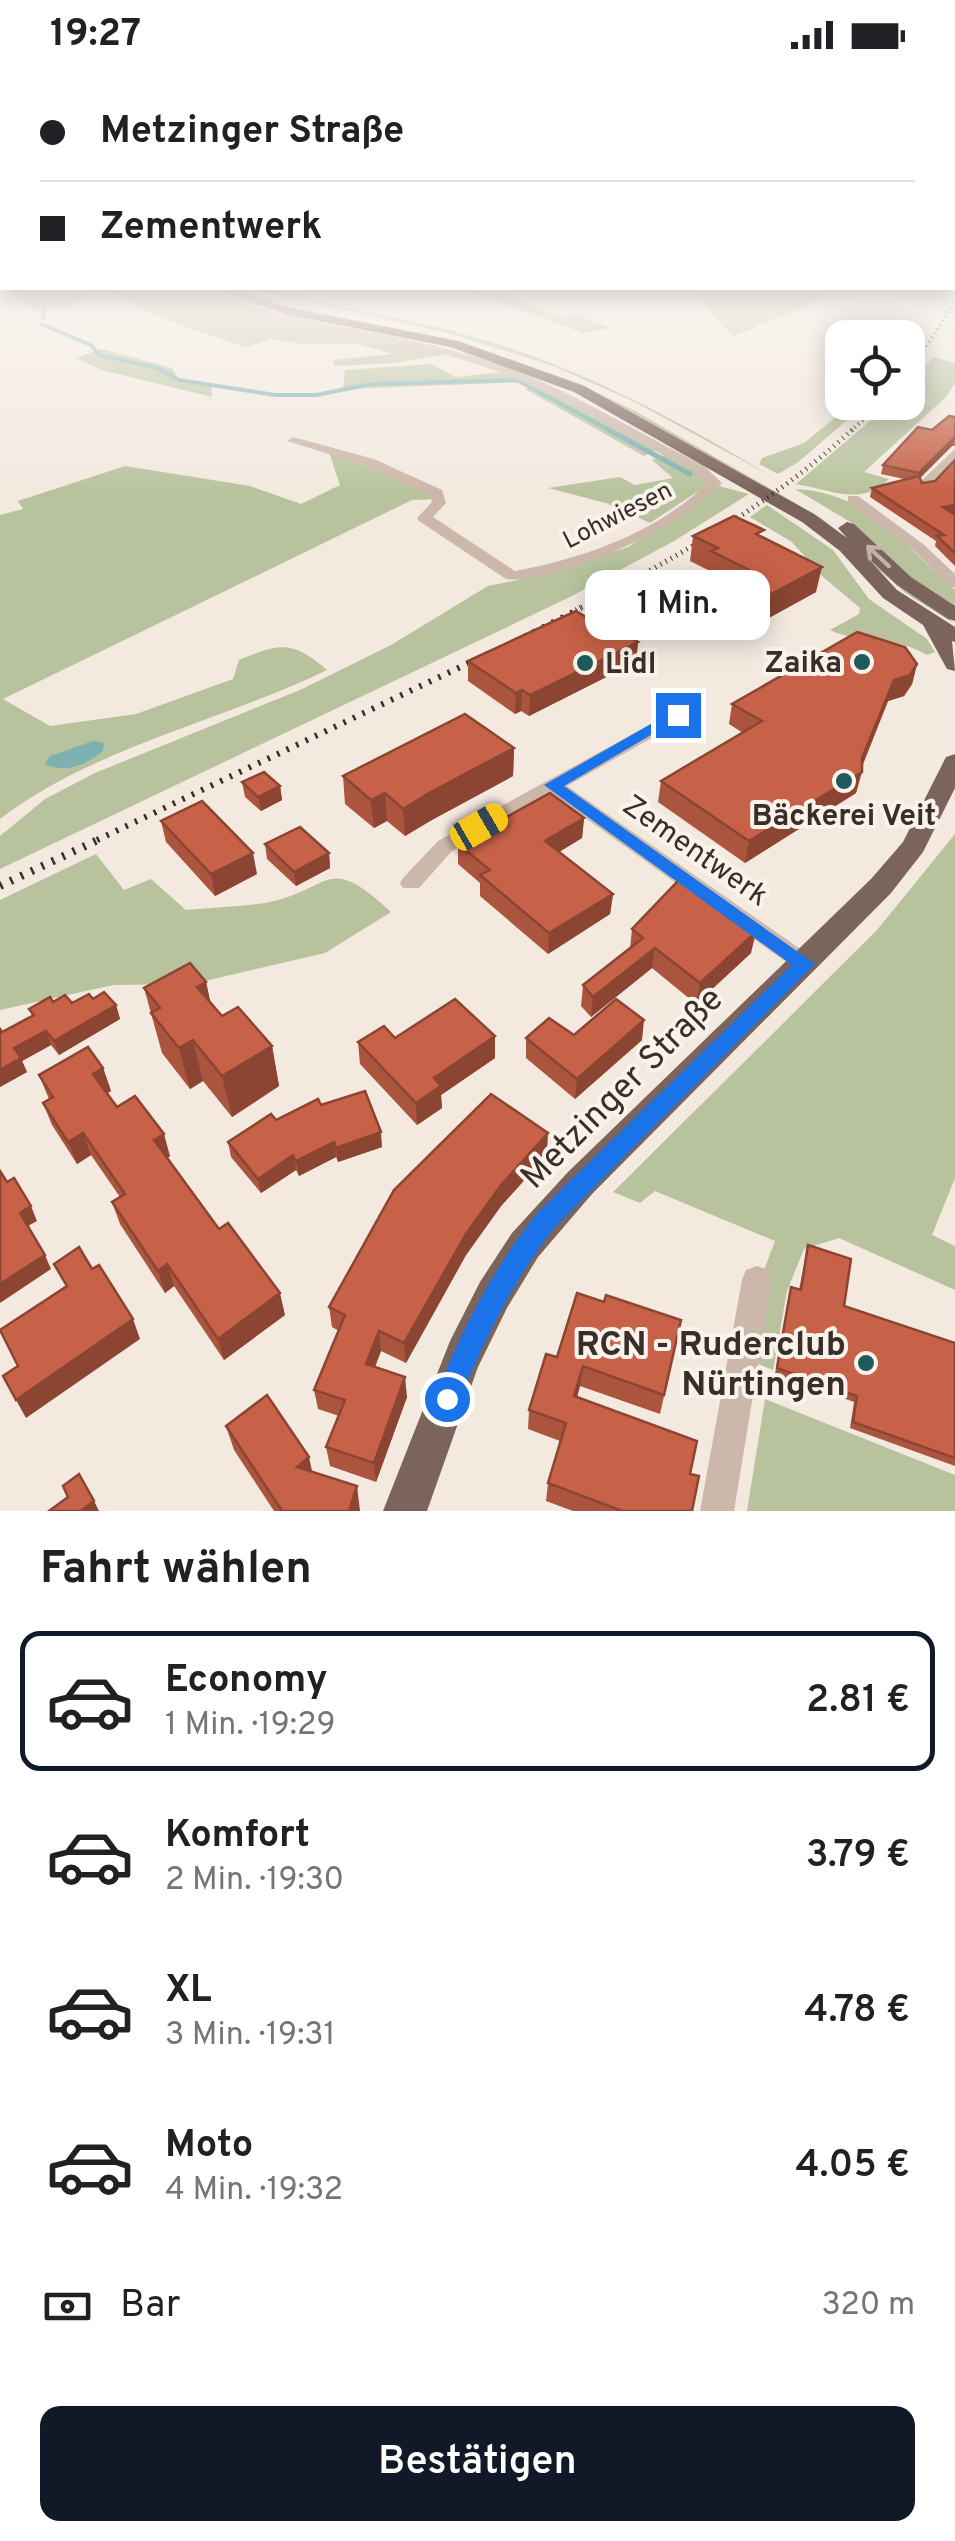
<!DOCTYPE html>
<html lang="de">
<head>
<meta charset="utf-8">
<style>
  body { margin:0; font-family:Overpass,sans-serif; background:#f2f2f2; color:#202124; height:100vh; display:flex; flex-direction:column; font-size:38px; white-space:nowrap }
  * { box-sizing:border-box; margin:0 }
  p { font-size:32px; color:#757577 }
  .icon { flex:none; width:55px; height:55px; fill:none; stroke:currentColor; stroke-width:2; stroke-linecap:round; stroke-linejoin:round }
  .map { position:relative; height:1441px; overflow:hidden }
  .panel { display:flex; flex-direction:column; background:#fff; flex:1 }
  .panel>* { flex:none }
  .banner { position:absolute; left:0px; top:0px; width:955px; height:220px; box-shadow:0 5px 25px #0003; display:grid; align-content:center; height:220px; padding:0 40px; background:#fff }
  .controls { position:absolute; left:825px; top:250px; display:grid; gap:20px }
  .controls a { display:grid; place-items:center; width:100px; height:100px; border-radius:20px; background:#fff; box-shadow:0 5px 25px #0003; font-size:50px }
  .end { position:absolute; width:45px; height:45px; margin:-22px; border:12px solid #1a73e8; background:#fff; box-shadow:0 0 0 5px #fff }
  .from { border-radius:50% }
  .bubble { position:absolute; height:70px; border-radius:20px; background:#fff; box-shadow:0 5px 25px #0003; font-size:32px; font-weight:600; line-height:70px; text-align:center }
  .car { position:absolute; width:30px; height:60px; margin:-30px -15px; border-radius:12px; box-shadow:0 0 8px 2px #0007; background:linear-gradient(#f5c518 24%,#345 0 40%,#f5c518 0 76%,#345 0 86%,#f5c518 0) }
  .banner b { display:flex; align-items:center; gap:35px; height:95px; font-size:38px }
  .banner b+b { border-top:2px solid #e0e0e0 }
  .banner i { width:25px; height:25px; background:#202124 }
  ul { padding:0; list-style:none }
  li { display:flex; align-items:center; gap:30px; height:140px; margin:0 20px 15px; padding:0 20px; border:5px solid transparent; border-radius:20px }
  li div { flex:1 }
  li b { display:block; font-size:38px }
  li em { font-style:normal; font-weight:600 }
  li.on { border-color:#111827 }
  li>.icon { width:90px; height:90px; stroke-width:1.5 }
  h2 { padding:0 40px; font-size:45px; line-height:120px }
  .pay { display:flex; align-items:center; gap:25px; height:110px; padding:0 40px; font-size:38px }
  .pay p { margin-inline-start:auto }
  .primary-button { display:flex; gap:20px; margin-top:auto; padding:20px 40px }
  .primary-button a { flex:1; height:115px; border-radius:20px; background:#111827; color:#fff; font-size:40px; font-weight:600; line-height:115px; text-align:center }
  .status { display:flex; justify-content:space-between; align-items:center; height:70px; padding:0 50px; background:#fff; direction:ltr }
  .status svg { height:28px; fill:currentColor }
  .map>svg:first-child { display:block }
  .green { fill:#b8c39e }
  .water { fill:#7db1b1 }
  .lines { fill:none; stroke-linecap:round; stroke-linejoin:round }
  .stream-far1 { stroke:#7db1b1; stroke-width:4 }
  .stream { stroke:#7db1b1; stroke-width:5 }
  .minor { fill:#ccb8aa; fill-rule:evenodd }
  .primary { fill:#7b645b; fill-rule:evenodd }
  .rail-far3 { stroke:#392e2a; stroke-width:4; stroke-dasharray:1 4; stroke-linecap:butt }
  .rail-far2 { stroke:#392e2a; stroke-width:5; stroke-dasharray:1 5; stroke-linecap:butt }
  .rail-far1 { stroke:#392e2a; stroke-width:6; stroke-dasharray:2.5 8; stroke-linecap:butt }
  .rail { stroke:#392e2a; stroke-width:8; stroke-dasharray:2.5 9; stroke-linecap:butt }
  .wall { fill:#ab543e }
  .shaded-wall { fill:#8b4532 }
  .building { fill:#c76248; stroke:#8b4532; stroke-width:2.5 }
  .oneway { stroke:#c1b3aa }
  .route { fill:#1a73e8 }
  .poi-dot { fill:#1e5a5c; stroke:#faf3eb; stroke-width:4 }
  .labels { text-anchor:middle; stroke-width:8; stroke-linejoin:round; paint-order:stroke }
  .far-street-label { font-size:25px; fill:#392e2a; stroke:#faf3eb }
  .poi-label { font-size:30px; font-weight:bold; fill:#392e2a; stroke:#faf3eb; text-anchor:end }
  .street-label { font-size:30px; fill:#392e2a; stroke:#faf3eb }
  .near-street-label { font-size:35px; fill:#392e2a; stroke:#faf3eb }
  .near-poi-label { font-size:35px; font-weight:bold; fill:#392e2a; stroke:#faf3eb; text-anchor:end }
</style>
</head>
<body>
<div class="status"><b>19:27</b><svg viewBox="0 0 49 12"><path d="M0 12V9h3v3zM5 12V6h3v6zM10 12V3h3v9zM15 12V0h3v12zM26 1h20v11H26zM47 4h2v5h-2z"/></svg></div>
<div class="map">
<svg width="955" height="1441" viewBox="0 0 955 1441">
  <rect width="100%" height="100%" fill="#f3e9df"/>
  <!-- green -->
  <g class="green">
    <path d="M6,220H76L86,228L65,238L36,241Z"/>
    <path d="M107,220H194L216,230L449,284L393,293L334,296V290L393,284L358,274H304L272,269L246,277L168,251Z"/>
    <path d="M256,220H278C344,241 412,248 478,268C584,299 679,351 773,407L633,331L553,296L448,263Z"/>
    <path d="M466,220H489L565,248L578,245L611,258L583,263Z"/>
    <path d="M694,220H812L826,227L734,266C722,257 702,233 694,220Z"/>
    <path d="M272,234L461,272L578,313L637,342L821,448L955,554L907,524L818,448L601,326L540,300L457,272Z"/>
    <path d="M101,279L172,298L179,310L211,314L212,327L102,300L75,288Z"/>
    <path d="M933,287L955,293V313L946,327L864,402L889,409C861,437 832,420 796,414L891,333L908,332V316Z"/>
    <path d="M432,294L455,307L503,302L528,312L343,319L345,300Z"/>
    <path d="M537,316L656,380L644,386L525,319Z"/>
    <path d="M853,333H867L797,393L778,404L759,394L762,388L804,373Z"/>
    <path d="M328,379L441,429L412,430L3,629L50,656L136,644L233,609L239,590C280,573 292,570 327,600C220,652 96,676 0,749V445L23,439L18,431L125,396L250,416L301,434L340,415Z"/>
    <path d="M664,385L698,401L709,414L650,453L606,433L548,418L620,407L635,415L673,408L652,390Z"/>
    <path d="M719,416L749,424L674,471L570,527L0,799V766L45,729L95,703L300,620L391,575L488,516L543,505L628,477Z"/>
    <path d="M795,419C869,422 903,476 955,520V537L905,503L852,453Z"/>
    <path d="M767,435L833,480L869,529L927,569L935,582L927,585C889,563 862,575 830,560L859,544L860,538L822,506L792,472L750,447Z"/>
    <path d="M955,764V1108L932,1165L955,1176V1220L839,1168L804,1179L787,1221L773,1300L748,1290L761,1208L775,1171L655,1121L640,1133L613,1122L877,860Z"/>
    <path d="M96,784L124,820L151,809L186,840C212,837 239,837 265,833C333,821 324,780 391,842L325,883L192,914L113,915L0,940V830Z"/>
    <path d="M765,1329L955,1405V1441H747Z"/>
  </g>
  <!-- water -->
  <path class="water" d="M93,671L104,673L103,681C86,695 66,704 45,694L50,686Z"/>
  <g class="lines">
    <!-- stream-far1 -->
    <g class="stream-far1">
      <path d="M34,220L45,235L43,248"/>
      <path d="M41,254L91,275L99,285L157,298L179,310L275,325H316L372,314L517,310L611,361"/>
    </g>
    <!-- stream -->
    <path class="stream" d="M607,359L690,404"/>
    <!-- minor -->
    <g class="minor">
      <path d="M193,220H208C294,255 388,259 476,287C557,311 629,358 704,396L722,413C689,453 558,516 506,509L419,451L417,448L432,432L430,425L364,395L287,371L293,367L374,389L442,420L446,433L433,447L515,501C581,489 659,462 707,413L694,402C620,363 548,316 467,291C385,266 265,263 193,220Z"/>
      <path d="M955,379V391L930,418H920V412Z"/>
      <path d="M848,426H858L923,474L955,504V518L949,516L913,480L848,432Z"/>
      <path d="M678,639L687,645L685,649L567,716L813,888L817,894L813,900L805,903L797,900L552,724L452,781L419,818H403L400,813L403,808L438,771Z"/>
      <path d="M757,1196L768,1200L772,1210L734,1441H700L742,1210L746,1200Z"/>
    </g>
    <!-- primary -->
    <g class="primary">
      <path d="M215,220H236L291,238L458,271L584,316L814,444L847,468L838,458L847,452L854,454L911,507L955,536V551L948,549L897,515L864,484L897,520L955,557V572L952,571L955,601L947,599L923,555L883,528L840,481L802,452L574,322L450,277L289,245Z"/>
      <path d="M955,684V718L923,782L891,823L592,1124L538,1187L507,1238L478,1297L427,1441H383L450,1271L480,1212L512,1163L568,1102L871,809L903,772L946,687Z"/>
    </g>
    <!-- rail-far3 -->
    <g class="rail-far3">
      <path d="M908,306L955,232"/>
      <path d="M851,361L882,332"/>
    </g>
    <!-- rail-far2 -->
    <path class="rail-far2" d="M576,540C674,489 772,434 853,359"/>
    <!-- rail-far1 -->
    <g class="rail-far1">
      <path d="M524,567L581,538"/>
      <path d="M97,770L492,582"/>
    </g>
    <!-- rail -->
    <path class="rail" d="M0,816L102,768"/>
  </g>
  <!-- wall -->
  <g class="wall">
    <path d="M955,347V376H952L920,408L922,413L935,411L955,390V444H953L955,445V496L935,476L936,471L870,427L872,418L904,409L881,404L883,395L932,360Z"/>
    <path d="M693,466L762,467L816,522L758,554L727,538L730,517L707,506L708,500L690,491Z"/>
    <path d="M616,525L658,538L636,549L615,538Z"/>
    <path d="M606,559L638,572L636,592L529,646L521,641L515,644L468,611V591Z"/>
    <path d="M917,594L912,614L904,626L888,631L862,697L856,723L745,793L658,732L661,711L743,663L729,654L732,634Z"/>
    <path d="M514,678L513,706L430,751L405,766L387,751L374,758L345,734L343,706Z"/>
    <path d="M242,712L280,716L282,730L261,741L245,727Z"/>
    <path d="M584,748L582,768L559,782L613,824L610,844L548,884L480,826V813L458,794V774Z"/>
    <path d="M161,751L257,804L215,826L166,772Z"/>
    <path d="M265,774L329,783L330,798L296,816L267,789Z"/>
    <path d="M632,859L751,883L696,934L652,898L591,947L581,936L583,915L630,878Z"/>
    <path d="M206,912L210,932L222,946L272,976L279,1016L232,1047L203,1011L190,1019L162,983L144,918Z"/>
    <path d="M93,929L116,935L120,949L59,985L51,975L22,991L27,1002L0,1017V959L2,962L32,946L29,939L53,932L72,933Z"/>
    <path d="M495,966V988L441,1025L442,1038L417,1055L360,994L358,972L395,968Z"/>
    <path d="M526,968L642,970L575,1029L526,988Z"/>
    <path d="M103,998L111,1021L106,1023L117,1037L170,1086L168,1088L219,1159L285,1245L224,1290L174,1216L165,1223L120,1154L112,1132L120,1127L91,1085L77,1094L52,1055L43,1033L49,1029L39,1005Z"/>
    <path d="M321,1035L382,1077L338,1092L336,1087L299,1106L296,1100L261,1123L231,1087L228,1072L276,1050Z"/>
    <path d="M547,1085L501,1136L466,1185L406,1293L381,1281L375,1297L407,1327L376,1412L330,1396L326,1377L339,1346L318,1339L314,1320L339,1261L332,1257L329,1237Z"/>
    <path d="M808,1175L844,1236L955,1273V1396L850,1358L854,1332L775,1304L789,1224L791,1217L799,1220Z"/>
    <path d="M604,1232L681,1250L660,1344L580,1316L577,1327L690,1404L692,1441H573L546,1431L548,1413L560,1371L528,1359L529,1340L557,1287Z"/>
    <path d="M226,1356L312,1402L360,1439V1441H274L234,1380Z"/>
  </g>
  <!-- shaded-wall -->
  <g class="shaded-wall">
    <path d="M955,367L952,376L916,412L919,403Z"/>
    <path d="M955,435V444L941,446L943,437Z"/>
    <path d="M822,497L816,522L758,554L762,529Z"/>
    <path d="M659,525L658,538L636,549L637,536Z"/>
    <path d="M638,572L636,592L529,646L530,625Z"/>
    <path d="M917,594L912,614L904,626L888,631L859,703L862,702L856,723L745,793L749,771L862,688L894,610Z"/>
    <path d="M522,620L521,641L515,644L516,623Z"/>
    <path d="M514,678L513,706L430,751L405,766L403,739L429,723Z"/>
    <path d="M280,716L282,730L261,741L258,727Z"/>
    <path d="M385,723L387,751L374,758L371,730Z"/>
    <path d="M584,748L582,768L544,791L545,771Z"/>
    <path d="M253,783L257,804L215,826L211,804Z"/>
    <path d="M329,783L330,798L296,816L294,802Z"/>
    <path d="M613,824L610,844L548,884L549,863Z"/>
    <path d="M756,862L751,883L696,934L700,913Z"/>
    <path d="M655,878L652,898L591,947L593,927Z"/>
    <path d="M206,912L215,953L197,917Z"/>
    <path d="M116,935L120,949L59,985L54,971Z"/>
    <path d="M644,950L642,970L575,1029L577,1009Z"/>
    <path d="M46,961L51,975L22,991L27,1002L0,1017V1000L14,978Z"/>
    <path d="M495,966V988L441,1025L442,1038L417,1055L416,1033L434,1008Z"/>
    <path d="M193,970L203,1011L190,1019L179,978Z"/>
    <path d="M272,976L279,1016L232,1047L222,1006Z"/>
    <path d="M103,998L111,1021L101,1027L93,1004Z"/>
    <path d="M381,1062L382,1077L338,1092L336,1078Z"/>
    <path d="M83,1063L91,1085L77,1094L68,1072Z"/>
    <path d="M548,1063L547,1085L501,1136L466,1185L406,1293L404,1273L466,1164L501,1115Z"/>
    <path d="M164,1064L170,1086L161,1092L154,1070Z"/>
    <path d="M334,1072L336,1087L299,1106L296,1091Z"/>
    <path d="M293,1085L296,1100L261,1123L258,1109Z"/>
    <path d="M31,1136L37,1151L26,1157L20,1143Z"/>
    <path d="M45,1185L51,1199L0,1233V1214Z"/>
    <path d="M167,1194L174,1216L165,1223L158,1201Z"/>
    <path d="M280,1223L285,1245L224,1290L218,1269Z"/>
    <path d="M133,1249L140,1269L26,1348L16,1330Z"/>
    <path d="M379,1261L381,1281L368,1314L366,1294Z"/>
    <path d="M583,1296L580,1316L572,1345L574,1326Z"/>
    <path d="M405,1307L407,1327L376,1412L374,1393Z"/>
    <path d="M309,1387L314,1410L297,1397Z"/>
    <path d="M357,1416L360,1441H349Z"/>
    <path d="M94,1431L99,1441H81Z"/>
  </g>
  <!-- building -->
  <g class="building">
    <path d="M949,346L955,347V367L919,403L883,395L918,357L932,360Z"/>
    <path d="M955,390V435L943,437L955,445V483L937,466L944,465L872,418L919,406L922,413L935,411Z"/>
    <path d="M734,446L764,460L756,464L822,497L762,529L731,513L753,502L711,481L718,478L693,466Z"/>
    <path d="M638,514L659,525L637,536L616,525Z"/>
    <path d="M576,541L606,559L612,557L638,572L530,625L522,620L516,623L468,591Z"/>
    <path d="M857,562L905,577L917,594L910,605L894,610L862,688V702L749,771L661,711L762,651L732,634Z"/>
    <path d="M465,644L514,678L429,723L403,739L385,723L371,730L343,706Z"/>
    <path d="M264,702L280,716L258,727L242,712Z"/>
    <path d="M550,723L584,748L545,771L613,824L549,863L480,805L490,800L458,774Z"/>
    <path d="M202,731L253,783L211,804L161,751Z"/>
    <path d="M300,757L329,783L294,802L265,774Z"/>
    <path d="M679,810L756,862L700,913L655,878L593,927L583,915L643,868L632,859Z"/>
    <path d="M190,893L206,912L197,917L222,946L238,937L272,976L222,1006L193,970L179,978L151,943L160,938L144,918Z"/>
    <path d="M104,922L116,935L54,971L46,961L14,978L21,988L0,1000V959L2,962L34,945L29,939L50,927L53,932L65,925L72,933L89,924L93,929Z"/>
    <path d="M455,929L495,966L434,1008L441,1016L416,1033L358,972L384,956L395,968Z"/>
    <path d="M616,929L644,950L577,1009L526,968L549,948L574,965Z"/>
    <path d="M88,977L103,998L93,1004L117,1037L135,1026L164,1064L154,1070L219,1159L228,1153L280,1223L218,1269L167,1194L158,1201L112,1132L125,1124L83,1063L68,1072L43,1033L53,1027L39,1005Z"/>
    <path d="M365,1021L381,1062L336,1078L334,1072L296,1091L293,1085L258,1109L228,1072L271,1044L276,1050L318,1029L321,1035Z"/>
    <path d="M491,1024L548,1063L501,1115L466,1164L404,1273L379,1261L366,1294L405,1307L374,1393L326,1377L345,1330L314,1320L345,1245L329,1237L394,1120Z"/>
    <path d="M0,1101L7,1112L14,1108L31,1136L20,1143L45,1185L0,1214Z"/>
    <path d="M808,1175L851,1189L844,1236L955,1273V1388L853,1352L857,1326L777,1298L791,1217L801,1220Z"/>
    <path d="M79,1177L92,1199L99,1195L133,1249L16,1330L3,1306L18,1296L0,1260L67,1216L54,1194Z"/>
    <path d="M577,1223L604,1232L606,1225L681,1250L664,1325L583,1296L574,1326L697,1371L690,1404L699,1406L692,1441H622L548,1413L566,1353L529,1340L546,1284L557,1287Z"/>
    <path d="M267,1325L309,1387L297,1397L357,1416L349,1441H282L226,1356Z"/>
    <path d="M79,1404L94,1431L81,1441H49L68,1427L63,1416Z"/>
  </g>
  <!-- one-way arrows -->
  <defs><path id="oneway-shaft" d="M-6 0H5M1.5-3L5.5 0L1.5 3" fill="none" stroke-width="1.6" stroke-linecap="round" stroke-linejoin="round" transform="scale(2.5)"/></defs>
  <use class="oneway" href="#oneway-shaft" transform="translate(878 486) rotate(-137)"/>
  <!-- sky -->
  <linearGradient id="sky" x2="0" y2="1"><stop stop-color="#7db3d2"/><stop offset="0.52" stop-color="#faf5f1"/><stop offset="1" stop-color="#faf5f1" stop-opacity="0"/></linearGradient>
  <rect width="955" height="422" fill="url(#sky)"/>
  <!-- route -->
  <path class="route" d="M672,642L685,645L564,716L815,894L556,1156C510,1215 485,1269 456,1338L447,1342L438,1338L434,1329C463,1258 491,1201 539,1141L792,895L544,715Z"/>
  <!-- markers -->
  <g class="poi-dot">
    <circle cx="862" cy="592" r="10"/>
    <circle cx="585" cy="593" r="10"/>
    <circle cx="844" cy="711" r="10"/>
    <circle cx="866" cy="1293" r="10"/>
  </g>
  <g class="labels">
    <!-- far-street labels -->
    <g class="far-street-label">
      <text transform="translate(617 444) rotate(-27)" y="9">Lohwiesen</text>
    </g>
    <!-- poi labels -->
    <g class="poi-label">
      <text x="842" y="602">Zaika</text>
      <text x="605" y="603" text-anchor="start">Lidl</text>
      <text x="844" y="755" text-anchor="middle">Bäckerei Veit</text>
    </g>
    <!-- street labels -->
    <g class="street-label">
      <text transform="translate(696 780) rotate(35)" y="10">Zementwerk</text>
    </g>
    <!-- near-street labels -->
    <g class="near-street-label">
      <text transform="translate(621 1017) rotate(-45)" y="12">Metzinger Straße</text>
    </g>
    <!-- near-poi labels -->
    <g class="near-poi-label">
      <text x="846" y="1285">RCN - Ruderclub<tspan x="846" dy="40">Nürtingen</tspan></text>
    </g>
  </g>
</svg>
<div class="controls">
<a><svg class="icon" aria-label="locate" viewBox="0 0 24 24"><circle cx="12" cy="12" r="6"/><path d="M12 2v4M12 18v4M2 12h4M18 12h4"/></svg></a>
</div>
<i class="end from" style="left:447px;top:1329px"></i>
<i class="end" style="left:678px;top:645px"></i>
<div class="bubble" style="left:585px;top:500px;width:185px">1 Min.</div>
<i class="car" style="left:479px;top:757px;rotate:60deg"></i>
<div class="banner">
<b><i class="from"></i>Metzinger Straße</b>
<b><i></i>Zementwerk</b>
</div>
</div>
<section class="panel">
<h2>Fahrt wählen</h2>
<ul>
<li class="on"><svg class="icon" aria-label="car" viewBox="0 0 24 24"><path d="M5 17H2v-5l4-1 3-4h7l3 4 3 1v5h-3M9 17h6M6 11h13"/><circle cx="7" cy="17" r="2"/><circle cx="17" cy="17" r="2"/></svg><div><b>Economy</b><p>1 Min. · 19:29</p></div><em>2.81 €</em></li>
<li><svg class="icon" aria-label="car" viewBox="0 0 24 24"><path d="M5 17H2v-5l4-1 3-4h7l3 4 3 1v5h-3M9 17h6M6 11h13"/><circle cx="7" cy="17" r="2"/><circle cx="17" cy="17" r="2"/></svg><div><b>Komfort</b><p>2 Min. · 19:30</p></div><em>3.79 €</em></li>
<li><svg class="icon" aria-label="car" viewBox="0 0 24 24"><path d="M5 17H2v-5l4-1 3-4h7l3 4 3 1v5h-3M9 17h6M6 11h13"/><circle cx="7" cy="17" r="2"/><circle cx="17" cy="17" r="2"/></svg><div><b>XL</b><p>3 Min. · 19:31</p></div><em>4.78 €</em></li>
<li><svg class="icon" aria-label="car" viewBox="0 0 24 24"><path d="M5 17H2v-5l4-1 3-4h7l3 4 3 1v5h-3M9 17h6M6 11h13"/><circle cx="7" cy="17" r="2"/><circle cx="17" cy="17" r="2"/></svg><div><b>Moto</b><p>4 Min. · 19:32</p></div><em>4.05 €</em></li>
</ul>
<div class="pay"><svg class="icon" aria-label="cash" viewBox="0 0 24 24"><path d="M3 7h18v10H3z"/><circle cx="12" cy="12" r="2"/></svg>Bar<p>320 m</p></div>
<div class="primary-button"><a>Bestätigen</a></div>
</section>
</body>
</html>
